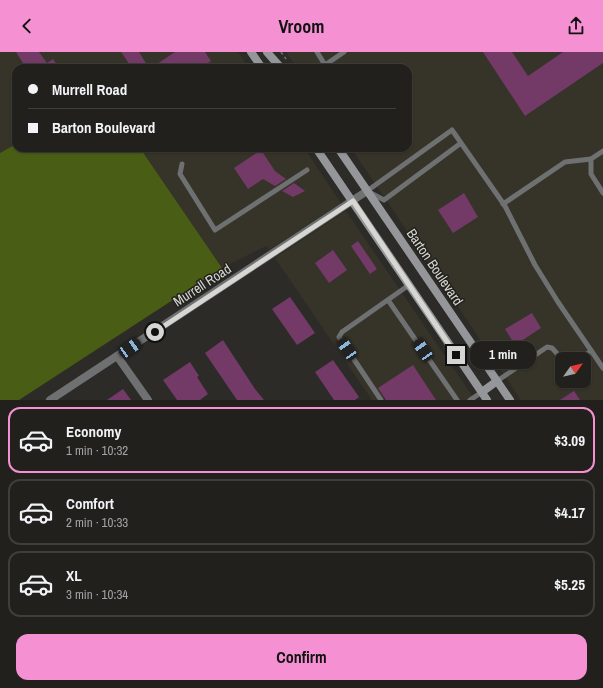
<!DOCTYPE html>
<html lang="en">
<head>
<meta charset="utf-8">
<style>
  body { margin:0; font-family:"Archivo Narrow",sans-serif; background:#2d2d2a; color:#f1f3f6; height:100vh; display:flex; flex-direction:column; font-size:15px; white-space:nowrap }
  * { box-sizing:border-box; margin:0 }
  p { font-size:13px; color:#a2a3a4 }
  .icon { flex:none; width:22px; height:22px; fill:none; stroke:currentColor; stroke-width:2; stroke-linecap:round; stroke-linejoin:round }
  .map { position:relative; height:348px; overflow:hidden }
  .panel { display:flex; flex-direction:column; background:#21201d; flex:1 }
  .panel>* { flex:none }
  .banner { position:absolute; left:12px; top:12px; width:400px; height:88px; border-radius:12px; box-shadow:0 1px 3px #0004,0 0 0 1px #3e3e3b; display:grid; align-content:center; height:88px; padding:0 16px; background:#21201d }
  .needle { width:26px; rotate:56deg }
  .buttons { position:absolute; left:555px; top:300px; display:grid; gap:8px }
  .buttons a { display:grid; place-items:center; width:36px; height:36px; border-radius:8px; background:#21201d; box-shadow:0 1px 3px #0004,0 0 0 1px #3e3e3b; font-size:20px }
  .end { position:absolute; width:18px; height:18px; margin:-9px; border:5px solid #d6d6d3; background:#111; box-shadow:0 0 0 2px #111 }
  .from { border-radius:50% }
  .bubble { position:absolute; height:28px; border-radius:12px; background:#21201d; box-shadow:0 1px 3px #0004,0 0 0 1px #3e3e3b; font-size:13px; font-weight:700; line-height:28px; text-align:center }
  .car { position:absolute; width:12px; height:24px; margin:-12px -6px; border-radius:5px; box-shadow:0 0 3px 1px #0007; background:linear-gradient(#222 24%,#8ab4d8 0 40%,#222 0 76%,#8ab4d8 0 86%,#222 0) }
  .banner b { display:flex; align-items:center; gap:14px; height:38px; font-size:15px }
  .banner b+b { border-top:1px solid #3e3e3b }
  .banner i { width:10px; height:10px; background:#f1f3f6 }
  ul { padding:7px 0 0; list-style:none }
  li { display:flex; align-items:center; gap:12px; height:66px; margin:0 8px 6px; padding:0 8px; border:2px solid #3e3e3b; border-radius:12px }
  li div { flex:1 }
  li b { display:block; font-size:15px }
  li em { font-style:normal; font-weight:700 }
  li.active { border-color:#f591d2 }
  li>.icon { width:36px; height:36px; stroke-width:1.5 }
  .primary-button { display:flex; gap:8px; margin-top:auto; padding:8px 16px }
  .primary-button a { flex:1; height:46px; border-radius:12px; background:#f591d2; color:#111; font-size:16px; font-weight:700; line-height:46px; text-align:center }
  header { display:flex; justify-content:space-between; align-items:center; height:52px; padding:0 16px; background:#f591d2; color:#111; font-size:18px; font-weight:700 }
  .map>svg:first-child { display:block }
  .built { fill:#363329; fill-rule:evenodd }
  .green { fill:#495d15 }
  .building { fill:#733967 }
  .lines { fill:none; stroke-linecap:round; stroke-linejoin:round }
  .path { stroke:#71706d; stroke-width:1.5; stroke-dasharray:3 3; stroke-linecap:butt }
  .service { stroke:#6e7072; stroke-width:5 }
  .minor { stroke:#6e7072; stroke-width:8 }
  .tertiary { stroke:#6e7072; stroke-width:8 }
  .secondary { stroke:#949699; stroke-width:8 }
  .route { stroke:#d6d6d3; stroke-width:5 }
  .labels { text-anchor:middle; stroke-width:3; stroke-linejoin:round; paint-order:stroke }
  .street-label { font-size:14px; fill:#d6d6d3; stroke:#23221d }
</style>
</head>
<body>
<header><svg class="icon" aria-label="back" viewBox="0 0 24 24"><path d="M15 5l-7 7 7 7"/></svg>Vroom<svg class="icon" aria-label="share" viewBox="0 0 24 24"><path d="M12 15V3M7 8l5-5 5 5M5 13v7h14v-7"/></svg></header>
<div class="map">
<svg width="603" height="348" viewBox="0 0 603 348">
  <rect width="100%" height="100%" fill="#2c2b27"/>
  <!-- built -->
  <g class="built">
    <path d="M0,0H238L249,16H16V92L0,101Z"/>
    <path d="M286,0H603V348H521L351,96H408V16H297ZM562,307H584V329H562Z"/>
    <path d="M140,96H304L341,151L269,198L266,194L222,216Z"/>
    <path d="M346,159L475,348H372L275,206Z"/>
  </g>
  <!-- green -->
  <path class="green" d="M16,92V96H140L222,216L19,348H0V101Z"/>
  <!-- building -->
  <g class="building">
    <path d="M16,0H39L47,11L53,7L59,16H26Z"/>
    <path d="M121,0H139L149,16H132Z"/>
    <path d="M175,0H205L211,9L200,16H151Z"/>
    <path d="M483,0H512L528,24L563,0H603V11L525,64Z"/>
    <path d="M261,98L275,119L286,127L275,134L263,127L248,137L234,116Z"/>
    <path d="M294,131L305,139L293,145L282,139Z"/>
    <path d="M464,141L478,165L453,181L438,158Z"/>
    <path d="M358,189L377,217L370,222L351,194Z"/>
    <path d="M333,198L347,218L329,231L315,211Z"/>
    <path d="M290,245L315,281L297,293L272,257Z"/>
    <path d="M532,261L541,276L515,293L505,277Z"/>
    <path d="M223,288L255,337L264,348H237L205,301Z"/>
    <path d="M333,308L359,345L355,348H334L315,320Z"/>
    <path d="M190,310L199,324L197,325L208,342L200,348H177L163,328Z"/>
    <path d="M413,313L436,348H386L378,336Z"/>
    <path d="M123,337L131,348H107Z"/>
    <path d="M574,339L580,348H560Z"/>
  </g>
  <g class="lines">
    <!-- path -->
    <g class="path">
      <path d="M281,0L286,7"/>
      <path d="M289,12L292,16"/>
    </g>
    <!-- service -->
    <g class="service">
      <path d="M317,0L325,13L344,0"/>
      <path d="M461,91L384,148L367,139L452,78L505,154L535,213L558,250L603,316"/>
      <path d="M603,99L591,107V122L603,141"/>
      <path d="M182,112L180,122L215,178L307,118"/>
      <path d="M503,152L565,110L591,107"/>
      <path d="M388,248L457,348"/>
      <path d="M579,307L591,299"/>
      <path d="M497,329L547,295L552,296L562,307"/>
      <path d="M381,348L339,285L342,280L409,233"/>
      <path d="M470,348L482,340"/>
    </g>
    <!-- minor -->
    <path class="minor" d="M117,304L148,348"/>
    <!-- tertiary -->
    <path class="tertiary" d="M50,348L367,139"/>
    <!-- secondary -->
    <g class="secondary">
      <path d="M251,0L262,16"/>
      <path d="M267,0L281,16"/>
      <path d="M316,96L487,348"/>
      <path d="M338,96L510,348"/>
      <path d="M482,340L497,329"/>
    </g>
  </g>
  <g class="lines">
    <!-- route -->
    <path class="route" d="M155,280L353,149L456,303"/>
  </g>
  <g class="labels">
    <!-- street labels -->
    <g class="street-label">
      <text transform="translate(435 215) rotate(56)" y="5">Barton Boulevard</text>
      <text transform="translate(202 233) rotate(-33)" y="5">Murrell Road</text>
    </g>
  </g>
</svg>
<div class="buttons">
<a><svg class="needle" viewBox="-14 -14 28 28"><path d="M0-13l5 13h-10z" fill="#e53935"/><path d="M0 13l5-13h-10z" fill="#a2a3a4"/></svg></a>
</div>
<i class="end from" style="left:155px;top:280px"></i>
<i class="end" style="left:456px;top:303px"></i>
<div class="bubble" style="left:470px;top:289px;width:66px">1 min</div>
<i class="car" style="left:130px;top:296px;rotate:56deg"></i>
<i class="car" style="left:347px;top:297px;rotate:326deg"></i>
<i class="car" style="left:423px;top:298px;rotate:326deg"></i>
<div class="banner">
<b><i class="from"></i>Murrell Road</b>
<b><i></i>Barton Boulevard</b>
</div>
</div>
<section class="panel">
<ul>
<li class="active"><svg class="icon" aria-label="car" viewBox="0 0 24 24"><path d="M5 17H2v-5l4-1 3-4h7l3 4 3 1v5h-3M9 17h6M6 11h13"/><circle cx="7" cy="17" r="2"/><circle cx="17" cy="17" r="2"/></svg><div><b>Economy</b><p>1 min · 10:32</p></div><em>$3.09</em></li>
<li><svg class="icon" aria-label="car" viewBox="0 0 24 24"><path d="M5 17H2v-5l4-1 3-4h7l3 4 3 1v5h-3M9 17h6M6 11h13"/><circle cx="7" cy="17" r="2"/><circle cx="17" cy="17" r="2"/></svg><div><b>Comfort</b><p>2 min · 10:33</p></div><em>$4.17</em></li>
<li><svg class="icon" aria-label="car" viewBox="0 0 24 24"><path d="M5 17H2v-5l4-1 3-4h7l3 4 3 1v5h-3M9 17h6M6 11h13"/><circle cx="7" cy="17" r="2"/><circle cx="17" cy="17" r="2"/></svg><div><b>XL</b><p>3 min · 10:34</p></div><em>$5.25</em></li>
</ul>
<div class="primary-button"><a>Confirm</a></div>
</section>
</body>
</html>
